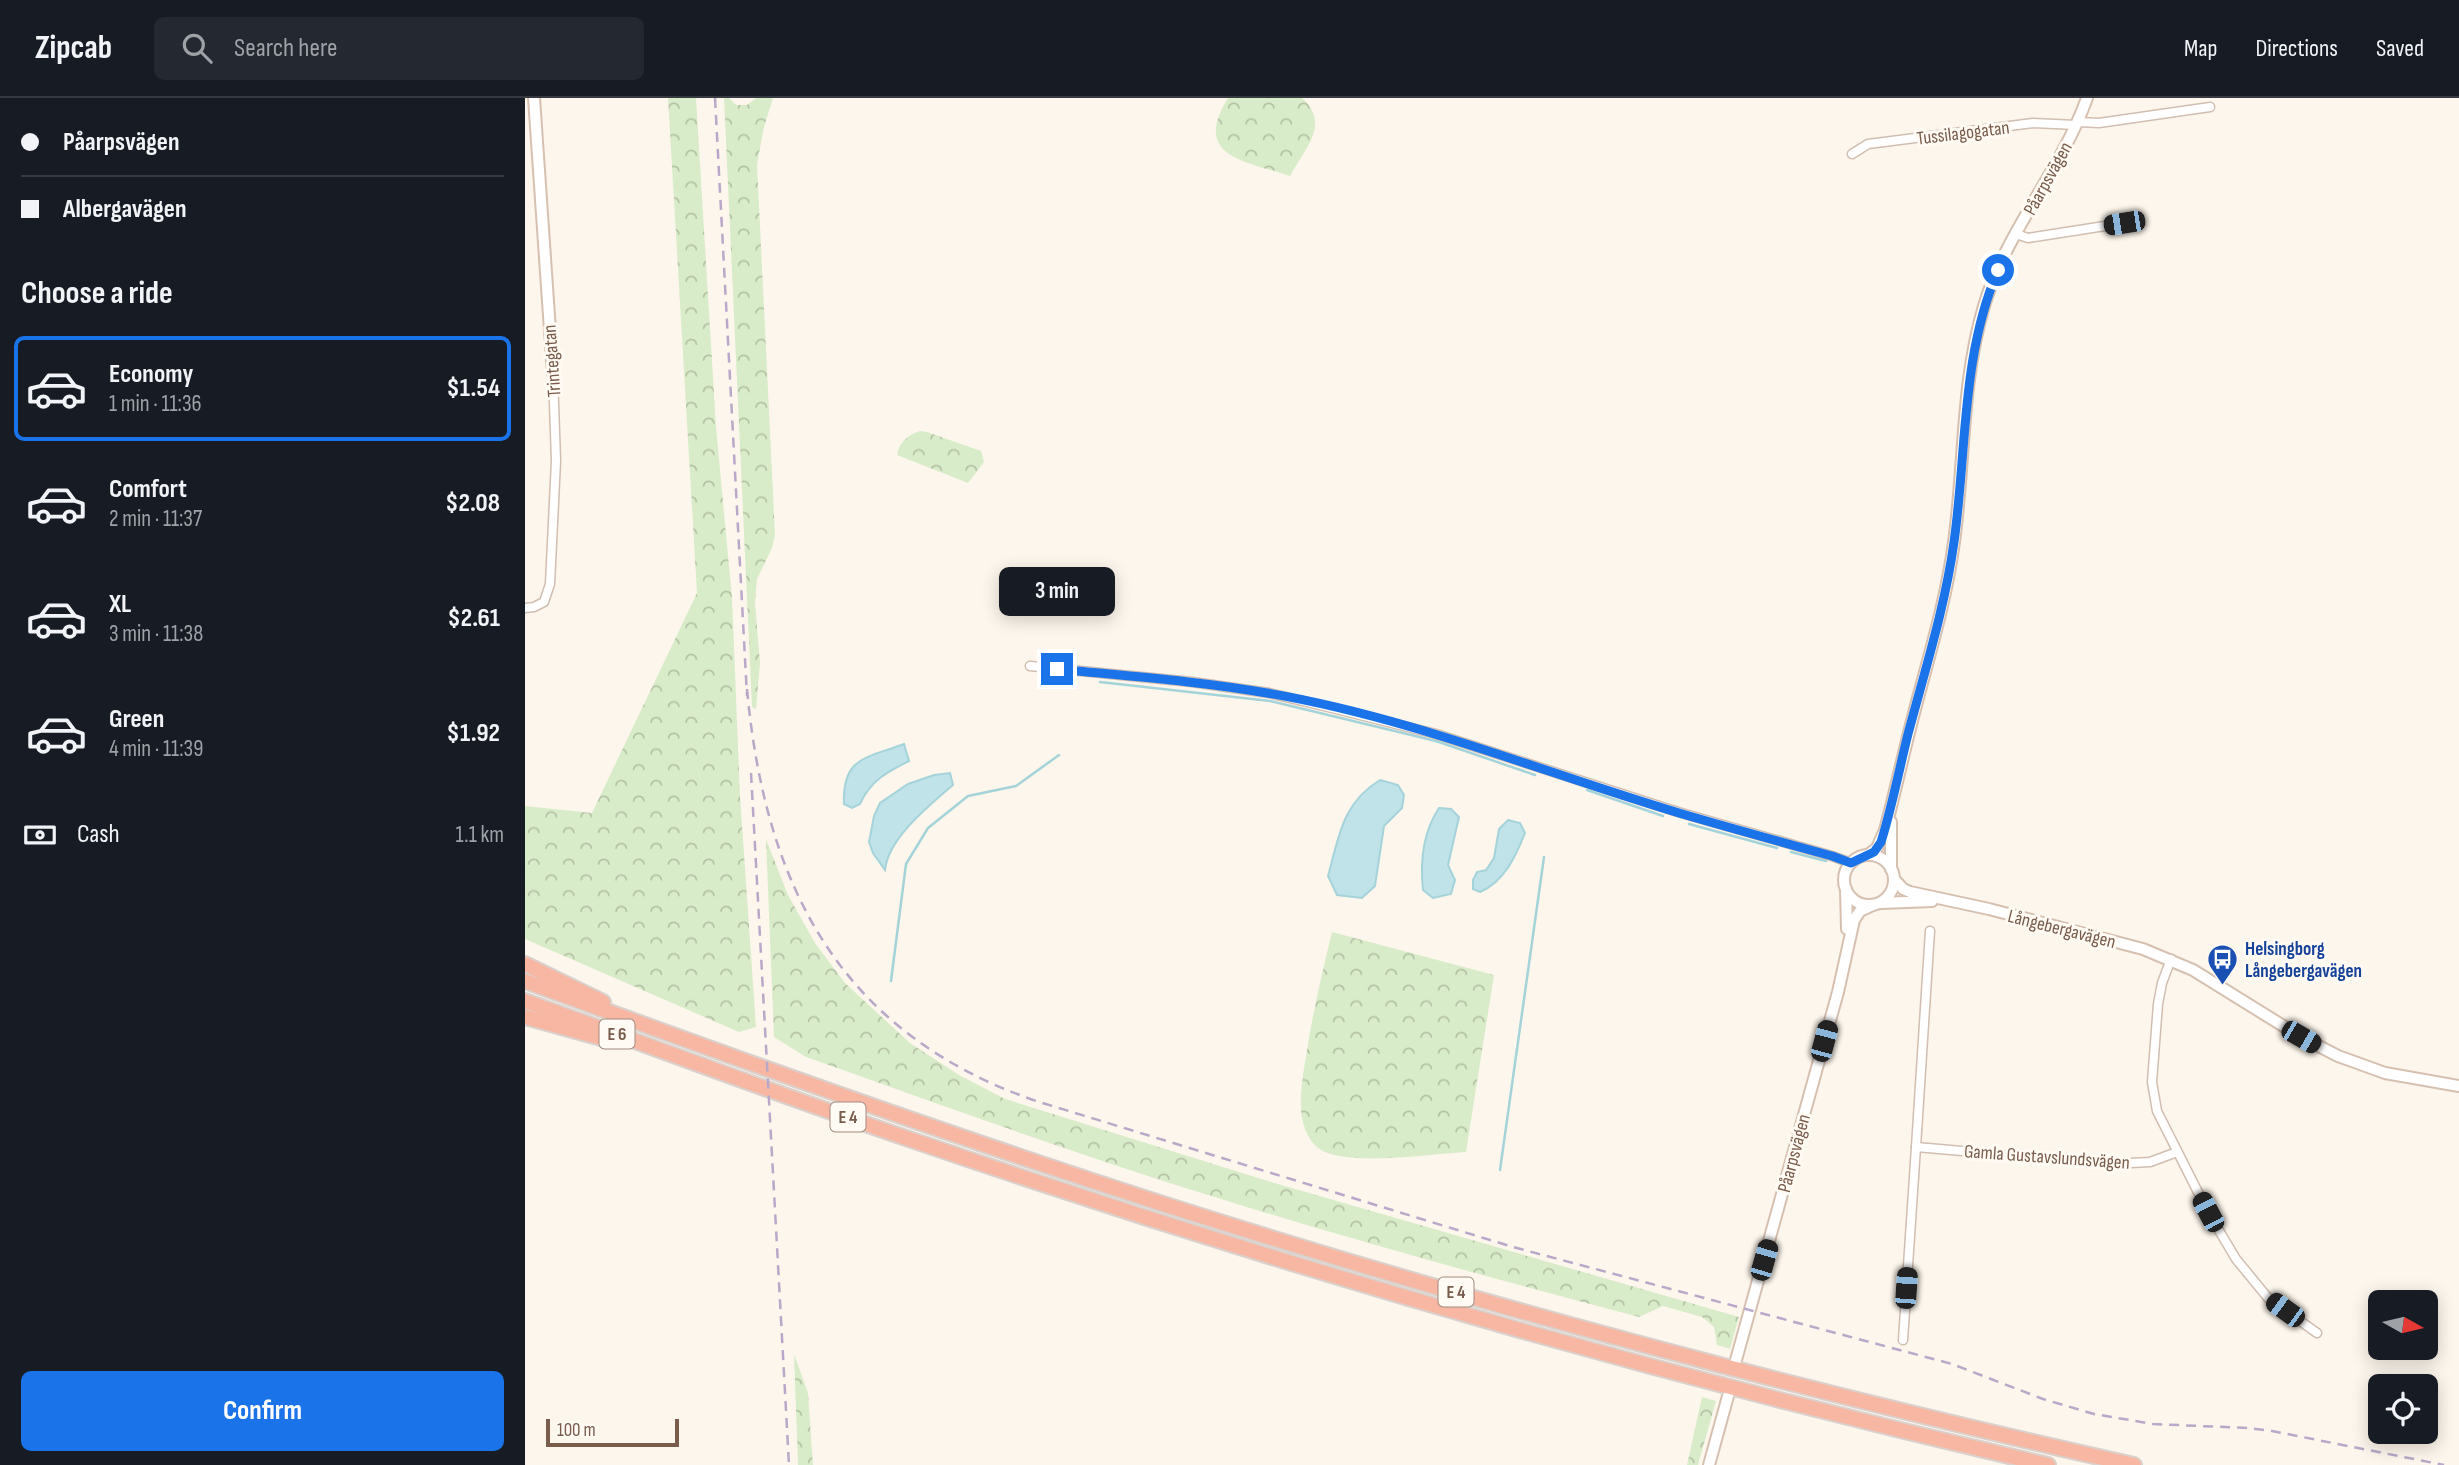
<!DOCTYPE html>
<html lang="en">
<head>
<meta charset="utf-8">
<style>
  body { margin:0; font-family:"Sofia Sans Condensed",sans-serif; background:#242831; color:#f1f3f6; height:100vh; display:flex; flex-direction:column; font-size:26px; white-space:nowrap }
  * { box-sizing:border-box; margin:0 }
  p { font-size:23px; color:#9ea1a6 }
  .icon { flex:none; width:38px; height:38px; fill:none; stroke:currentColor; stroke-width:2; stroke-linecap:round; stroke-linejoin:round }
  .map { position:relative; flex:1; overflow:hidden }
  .details { display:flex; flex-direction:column; background:#171b24; width:525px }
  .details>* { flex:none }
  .top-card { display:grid; align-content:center; height:154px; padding:0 21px; background:#171b24 }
  .needle { width:46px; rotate:98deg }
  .tools { position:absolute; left:1843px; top:1192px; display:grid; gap:14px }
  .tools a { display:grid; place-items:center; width:70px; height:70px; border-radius:10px; background:#171b24; box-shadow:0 4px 18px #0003; font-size:35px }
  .scale { position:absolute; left:21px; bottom:18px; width:133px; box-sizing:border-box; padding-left:7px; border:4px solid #7a5c4d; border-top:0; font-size:19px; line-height:24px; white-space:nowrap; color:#7a5c4d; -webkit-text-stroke:5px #fffaf3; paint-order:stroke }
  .end { position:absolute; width:32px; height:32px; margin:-16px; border:9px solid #1a73e8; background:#fff; box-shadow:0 0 0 4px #fff }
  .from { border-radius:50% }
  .bubble { position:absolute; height:49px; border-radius:10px; background:#171b24; box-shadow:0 4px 18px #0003; font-size:23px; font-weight:700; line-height:49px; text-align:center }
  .car { position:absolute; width:21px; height:42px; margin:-21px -10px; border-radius:9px; box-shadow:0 0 5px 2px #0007; background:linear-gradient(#222 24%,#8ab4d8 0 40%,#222 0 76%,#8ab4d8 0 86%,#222 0) }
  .top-card b { display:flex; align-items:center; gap:24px; height:66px; font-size:26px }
  .top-card b+b { border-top:2px solid #363941 }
  .top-card i { width:18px; height:18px; background:#f1f3f6 }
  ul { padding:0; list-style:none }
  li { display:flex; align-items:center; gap:21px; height:105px; margin:0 14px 10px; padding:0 7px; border:4px solid transparent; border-radius:10px }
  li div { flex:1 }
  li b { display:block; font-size:26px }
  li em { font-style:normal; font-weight:700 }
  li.on { border-color:#1a73e8 }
  li>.icon { width:63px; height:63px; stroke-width:1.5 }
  h2 { padding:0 21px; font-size:32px; line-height:84px }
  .pay { display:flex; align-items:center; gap:18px; height:77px; padding:0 21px; font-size:26px }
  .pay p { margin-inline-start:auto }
  .action { display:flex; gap:14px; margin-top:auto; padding:14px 21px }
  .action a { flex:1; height:80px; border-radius:10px; background:#1a73e8; color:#fff; font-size:28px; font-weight:700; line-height:80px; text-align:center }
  header { display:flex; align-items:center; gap:42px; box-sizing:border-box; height:98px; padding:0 35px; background:#171b24; border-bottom:2px solid #363941 }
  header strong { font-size:33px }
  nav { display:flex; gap:38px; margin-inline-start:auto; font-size:24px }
  .search { width:490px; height:63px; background:#242831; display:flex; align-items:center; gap:18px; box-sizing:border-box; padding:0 24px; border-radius:10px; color:#9ea1a6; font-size:26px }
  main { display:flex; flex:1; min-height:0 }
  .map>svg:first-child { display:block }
  .forest { fill:url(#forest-crowns) }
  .water { fill:#bfe3e8; stroke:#a5d3da; stroke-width:2 }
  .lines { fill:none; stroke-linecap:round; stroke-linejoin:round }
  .stream { stroke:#a5d3da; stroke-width:2.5 }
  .street-casing { stroke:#d1beb0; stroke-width:11 }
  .secondary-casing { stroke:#d6c0b0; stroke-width:14 }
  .highway-casing { stroke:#dad1cd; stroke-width:18 }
  .street { stroke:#fff; stroke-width:8 }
  .secondary { stroke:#fff; stroke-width:10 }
  .highway { stroke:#f7b7a3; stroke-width:14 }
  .rail { stroke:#b9a8c9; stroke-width:2.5; stroke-dasharray:10 7; stroke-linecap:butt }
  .route { stroke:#1a73e8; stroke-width:9 }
  .labels { text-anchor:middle; stroke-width:6; stroke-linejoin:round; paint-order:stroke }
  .shield { fill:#fffaf3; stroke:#a28b7f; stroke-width:2 }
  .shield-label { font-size:18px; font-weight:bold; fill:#7a5c4d }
  .street-label { font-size:19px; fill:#7a5c4d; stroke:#fffaf3 }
  .transit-label { font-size:19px; font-weight:bold; fill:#164399; stroke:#fffaf3; text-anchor:start }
</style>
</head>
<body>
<header>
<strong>Zipcab</strong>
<div class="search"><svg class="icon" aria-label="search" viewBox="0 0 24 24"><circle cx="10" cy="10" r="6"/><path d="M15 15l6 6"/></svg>Search here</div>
<nav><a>Map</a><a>Directions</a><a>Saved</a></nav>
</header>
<main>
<section class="details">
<div class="top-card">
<b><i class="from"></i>Påarpsvägen</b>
<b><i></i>Albergavägen</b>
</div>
<h2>Choose a ride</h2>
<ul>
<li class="on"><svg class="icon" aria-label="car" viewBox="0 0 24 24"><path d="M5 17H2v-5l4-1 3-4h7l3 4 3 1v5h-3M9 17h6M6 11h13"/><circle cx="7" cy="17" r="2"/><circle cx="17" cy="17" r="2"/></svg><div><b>Economy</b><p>1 min · 11:36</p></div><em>$1.54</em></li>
<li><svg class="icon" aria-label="car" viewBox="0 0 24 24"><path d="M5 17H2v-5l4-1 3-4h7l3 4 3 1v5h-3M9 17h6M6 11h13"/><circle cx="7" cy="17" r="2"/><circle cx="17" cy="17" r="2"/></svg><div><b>Comfort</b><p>2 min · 11:37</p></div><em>$2.08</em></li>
<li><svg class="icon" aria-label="car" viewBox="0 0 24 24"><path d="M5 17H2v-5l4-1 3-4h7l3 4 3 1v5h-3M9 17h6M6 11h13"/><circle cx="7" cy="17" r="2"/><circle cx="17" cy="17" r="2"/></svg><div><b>XL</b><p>3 min · 11:38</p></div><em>$2.61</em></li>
<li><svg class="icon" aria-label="car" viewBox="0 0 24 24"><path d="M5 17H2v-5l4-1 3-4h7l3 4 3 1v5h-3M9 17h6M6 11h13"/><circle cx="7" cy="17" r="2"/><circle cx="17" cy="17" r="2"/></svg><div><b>Green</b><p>4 min · 11:39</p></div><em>$1.92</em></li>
</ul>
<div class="pay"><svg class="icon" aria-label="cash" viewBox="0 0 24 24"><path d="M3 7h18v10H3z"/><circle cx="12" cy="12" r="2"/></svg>Cash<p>1.1 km</p></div>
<div class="action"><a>Confirm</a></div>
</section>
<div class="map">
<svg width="1934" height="1367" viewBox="0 0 1934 1367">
  <defs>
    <pattern id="forest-crowns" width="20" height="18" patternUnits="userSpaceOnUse" patternTransform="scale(1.75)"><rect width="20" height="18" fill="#d8ecc9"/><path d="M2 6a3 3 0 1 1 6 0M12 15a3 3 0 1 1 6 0" fill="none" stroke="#b4c2a5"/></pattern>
  </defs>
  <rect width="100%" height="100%" fill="#fdf6ec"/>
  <!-- forest -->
  <g class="forest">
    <path d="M143,0H171L191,329L207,500L215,698L231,929L214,934L0,841V708L67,715L172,495Z"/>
    <path d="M199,0H204L211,7H222L231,0H248L239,29L232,66L250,437L247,450L232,481L230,505L235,565L231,611L227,609Z"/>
    <path d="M703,0H777C806,26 780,50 765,78C721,63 666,59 703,0Z"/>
    <path d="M395,333L402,334L456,353L459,364L443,385L372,357C374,344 383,337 395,333Z"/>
    <path d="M241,741L263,797L290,845L320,885L385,945L434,977L480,1001L746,1084L1214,1219L1205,1251L1192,1247L1189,1229L1177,1219L1138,1208L1114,1219C974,1182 834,1144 696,1101C556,1058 419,1008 281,959L249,939Z"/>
    <path d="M807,834L969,877L941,1054C905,1056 828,1068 798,1053C784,1046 777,1027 776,1012C775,995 778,976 781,959C787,917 797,876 807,834Z"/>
    <path d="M269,1256L283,1295L288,1367H273Z"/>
    <path d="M1177,1299L1191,1303L1173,1367H1162Z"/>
  </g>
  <!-- water -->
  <g class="water">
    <path d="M379,646L384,663C362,674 345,683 335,706L327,710L319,706C317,659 342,660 379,646Z"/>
    <path d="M425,675L428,687C405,707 363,740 360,772L348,755L344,744L349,718L355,705L383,686L409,677Z"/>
    <path d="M855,682L873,687L879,697L877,710L859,728L850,788L837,800L812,797L803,778C814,739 817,705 855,682Z"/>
    <path d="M914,710L926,711L934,719L923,767L930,782L926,796L908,800L898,792C895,764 898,734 914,710Z"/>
    <path d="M983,722L995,725L1000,735C991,758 979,784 955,794L948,791V782L952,774L961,772L969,760L974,731Z"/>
  </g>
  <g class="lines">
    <!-- stream -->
    <g class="stream">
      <path d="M575,584L745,603L911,643L1010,677"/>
      <path d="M1062,692L1138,718"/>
      <path d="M1164,726L1252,750"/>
      <path d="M1266,754L1301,763"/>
      <path d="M366,883L381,766L403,730L443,698L491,688L534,657"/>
      <path d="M975,1072L1019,759"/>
    </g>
    <defs>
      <g id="street">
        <path d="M1553,24L1574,25L1685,9"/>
        <path d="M1327,56L1343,46L1508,25L1551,27"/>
        <path d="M1491,136L1503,140L1599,125"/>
        <path d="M0,510L9,509L19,504L25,486L31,363L28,276"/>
        <path d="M505,568L667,584L744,595L803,609L911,636L1153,714L1307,758L1326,765"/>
        <path d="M1646,861L1637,885L1633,906L1627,984L1632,1013L1683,1114L1711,1161L1743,1200L1792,1235"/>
        <path d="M1391,1049L1405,833"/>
        <path d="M1378,1242L1391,1049L1587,1066L1625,1064L1652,1054"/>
      </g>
      <g id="secondary">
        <path d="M9,0L28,276"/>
        <path d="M1366,724V771"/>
        <path d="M1343,757L1352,750L1360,732C1370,695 1378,657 1388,619C1403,561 1421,504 1429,444C1440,365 1436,285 1459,208C1481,133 1536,73 1562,0"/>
        <circle cx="1344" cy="782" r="25"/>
        <path d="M1369,781L1378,791L1385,794L1464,811L1618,851L1668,872L1776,939L1813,958L1860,975L1934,988"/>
        <path d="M1321,791L1322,831"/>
        <path d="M1356,805L1407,803"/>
        <path d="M1211,1262L1313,894L1329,822L1335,813L1348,807"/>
        <path d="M1184,1367L1203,1298"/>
      </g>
      <g id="highway">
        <path d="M0,866L78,904"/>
        <path d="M0,883C211,961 424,1037 638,1106C957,1208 1282,1294 1609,1367"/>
        <path d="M0,903C128,949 255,997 384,1041C757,1169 1138,1279 1523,1367"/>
        <path d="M0,919L80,941"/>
      </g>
    </defs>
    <!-- street casing -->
    <use href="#street" class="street-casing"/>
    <!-- secondary casing -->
    <use href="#secondary" class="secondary-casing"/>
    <!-- highway casing -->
    <use href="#highway" class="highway-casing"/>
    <!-- street -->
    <use href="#street" class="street"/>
    <!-- secondary -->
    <use href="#secondary" class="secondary"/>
    <!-- highway -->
    <use href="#highway" class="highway"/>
    <!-- rail -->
    <g class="rail">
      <path d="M190,0L222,598"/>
      <path d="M222,591C240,788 315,935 511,1003L988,1149L1427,1266L1518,1301L1569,1316L1628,1326L1722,1330L1747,1333L1919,1367"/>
      <path d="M226,675L264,1367"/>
    </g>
  </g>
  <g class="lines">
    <!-- route -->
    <path class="route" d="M532,571C602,578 673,583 742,595C884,619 1017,674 1154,715C1205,730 1256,744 1307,758L1326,765L1349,754L1356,744C1367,709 1374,672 1383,636C1400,572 1420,509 1429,444C1442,352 1436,259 1473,172"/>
  </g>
  <!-- icons -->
  <defs>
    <symbol id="bus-pin" viewBox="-11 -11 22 30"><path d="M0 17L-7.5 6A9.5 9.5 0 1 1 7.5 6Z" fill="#1a4fb4" stroke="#fffaf3"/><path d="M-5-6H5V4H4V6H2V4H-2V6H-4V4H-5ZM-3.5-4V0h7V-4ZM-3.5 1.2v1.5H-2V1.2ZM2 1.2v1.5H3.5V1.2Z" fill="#fff"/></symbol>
  </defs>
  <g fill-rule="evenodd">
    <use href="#bus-pin" x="1680" y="844" width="35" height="47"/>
  </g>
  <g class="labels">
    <!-- shield labels -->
    <g class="shield">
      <rect x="74.5" y="921.5" width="35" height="29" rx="5"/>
      <rect x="305.5" y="1004.5" width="35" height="29" rx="5"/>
      <rect x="913.5" y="1179.5" width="35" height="29" rx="5"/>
    </g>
    <g class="shield-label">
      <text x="92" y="942">E 6</text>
      <text x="323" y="1025">E 4</text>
      <text x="931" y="1200">E 4</text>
    </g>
    <!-- street labels -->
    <g class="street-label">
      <text transform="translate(1438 34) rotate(-7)" y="7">Tussilagogatan</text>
      <text transform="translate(1522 80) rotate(-61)" y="7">Påarpsvägen</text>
      <text transform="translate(26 263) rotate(-94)" y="7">Trintegatan</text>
      <text transform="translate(1537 830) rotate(14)" y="7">Långebergavägen</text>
      <text transform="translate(1268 1055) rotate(-75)" y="7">Påarpsvägen</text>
      <text transform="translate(1522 1058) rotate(4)" y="7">Gamla Gustavslundsvägen</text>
    </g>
    <!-- transit labels -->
    <g class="transit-label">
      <text x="1720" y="857">Helsingborg<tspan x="1720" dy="22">Långebergavägen</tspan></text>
    </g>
  </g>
</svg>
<div class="tools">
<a><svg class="needle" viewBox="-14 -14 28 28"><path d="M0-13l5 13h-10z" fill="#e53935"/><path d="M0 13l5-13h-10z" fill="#9ea1a6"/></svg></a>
<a><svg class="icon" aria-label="locate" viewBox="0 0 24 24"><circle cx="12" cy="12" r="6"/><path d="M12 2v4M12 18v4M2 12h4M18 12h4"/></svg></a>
</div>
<div class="scale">100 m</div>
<i class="end from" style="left:1473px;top:172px"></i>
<i class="end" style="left:532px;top:571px"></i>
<div class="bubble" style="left:474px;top:469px;width:116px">3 min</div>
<i class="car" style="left:1599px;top:125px;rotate:261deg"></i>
<i class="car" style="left:1776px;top:939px;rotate:120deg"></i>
<i class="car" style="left:1299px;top:943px;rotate:15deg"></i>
<i class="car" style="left:1683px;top:1114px;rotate:332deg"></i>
<i class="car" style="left:1239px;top:1162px;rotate:16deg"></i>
<i class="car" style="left:1381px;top:1190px;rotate:4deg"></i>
<i class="car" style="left:1760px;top:1212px;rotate:306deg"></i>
</div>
</main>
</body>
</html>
